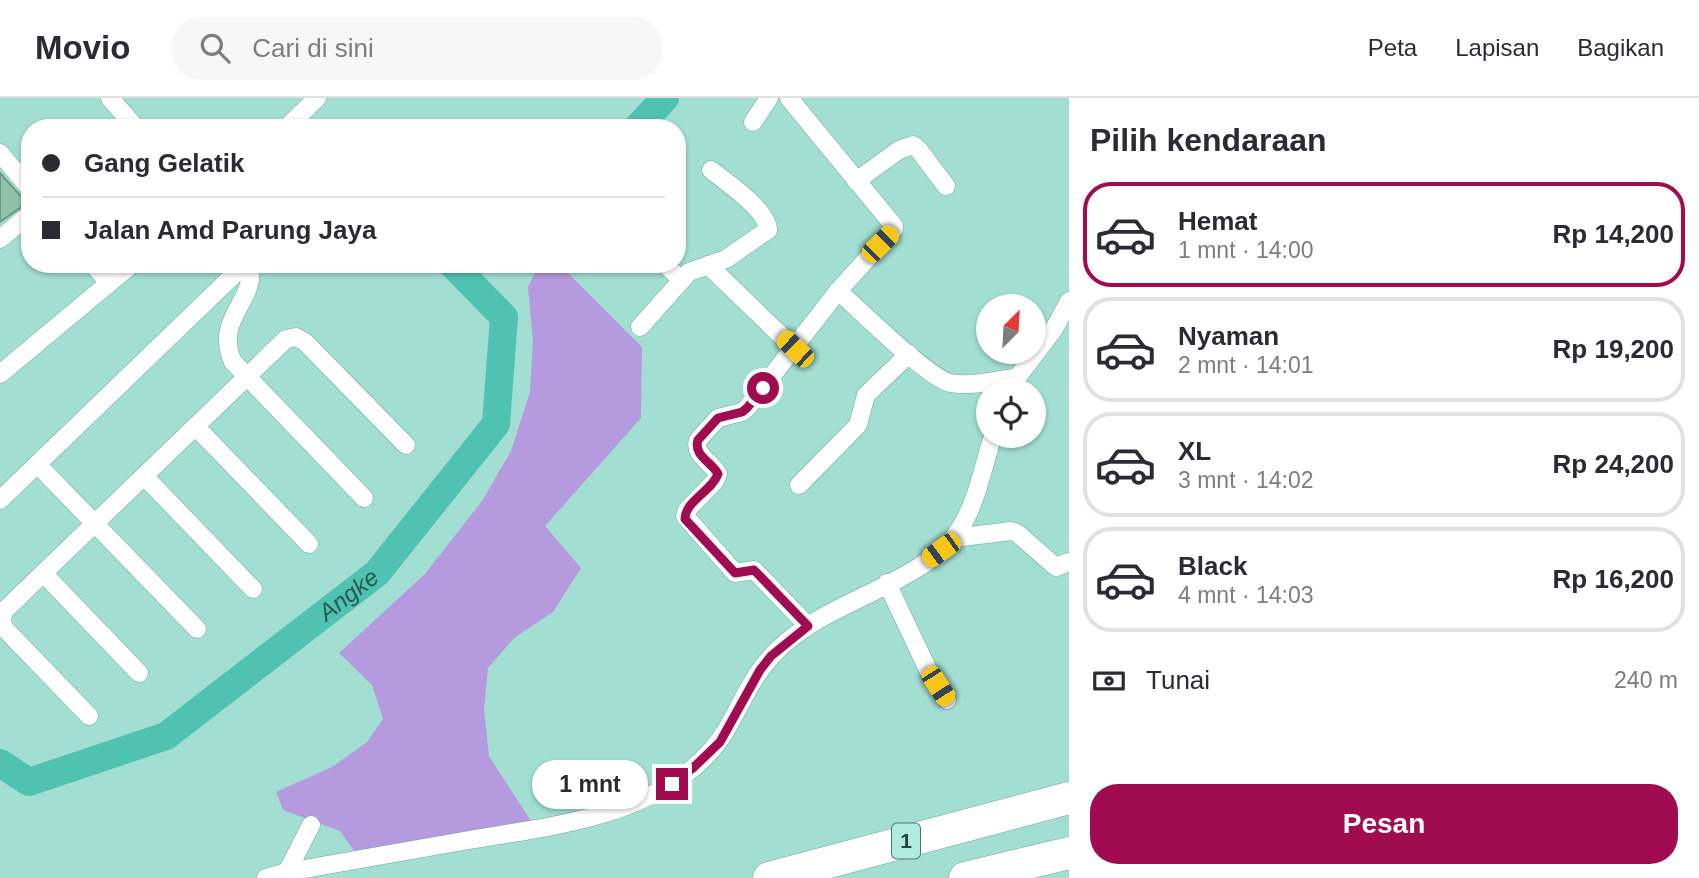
<!DOCTYPE html>
<html lang="id">
<head>
<meta charset="utf-8">
<style>
  body { margin:0; font-family:Arial,sans-serif; background:#f7f7f7; color:#2b2b33; height:100vh; display:flex; flex-direction:column; font-size:26px; white-space:nowrap }
  * { box-sizing:border-box; margin:0 }
  p { font-size:23px; color:#7c7c81 }
  .icon { flex:none; width:38px; height:38px; fill:none; stroke:currentColor; stroke-width:2; stroke-linecap:round; stroke-linejoin:round }
  .map { position:relative; flex:1; overflow:hidden }
  .side { display:flex; flex-direction:column; background:#fff; width:630px }
  .side>* { flex:none }
  .top-card { position:absolute; left:21px; top:21px; width:665px; height:154px; border-radius:28px; box-shadow:0 2px 5px #0004; display:grid; align-content:center; height:154px; padding:0 21px; background:#fff }
  .needle { width:46px; rotate:24deg }
  .fabs { position:absolute; left:976px; top:196px; display:grid; gap:14px }
  .fabs a { display:grid; place-items:center; width:70px; height:70px; border-radius:50%; background:#fff; box-shadow:0 2px 5px #0004; font-size:35px }
  .end { position:absolute; width:32px; height:32px; margin:-16px; border:9px solid #a10c51; background:#fff; box-shadow:0 0 0 4px #fff }
  .from { border-radius:50% }
  .bubble { position:absolute; height:49px; border-radius:24px; background:#fff; box-shadow:0 2px 5px #0004; font-size:23px; font-weight:700; line-height:49px; text-align:center }
  .car { position:absolute; width:21px; height:42px; margin:-21px -10px; border-radius:9px; box-shadow:0 0 5px 2px #0007; background:linear-gradient(#f5c518 24%,#345 0 40%,#f5c518 0 76%,#345 0 86%,#f5c518 0) }
  .top-card b { display:flex; align-items:center; gap:24px; height:66px; font-size:26px }
  .top-card b+b { border-top:2px solid #e1e1e2 }
  .top-card i { width:18px; height:18px; background:#2b2b33 }
  ul { padding:0; list-style:none }
  li { display:flex; align-items:center; gap:21px; height:105px; margin:0 14px 10px; padding:0 7px; border:4px solid #e1e1e2; border-radius:28px }
  li div { flex:1 }
  li b { display:block; font-size:26px }
  li em { font-style:normal; font-weight:700 }
  li.on { border-color:#a10c51 }
  li>.icon { width:63px; height:63px; stroke-width:1.5 }
  h2 { padding:0 21px; font-size:32px; line-height:84px }
  .pay { display:flex; align-items:center; gap:18px; height:77px; padding:0 21px; font-size:26px }
  .pay p { margin-inline-start:auto }
  .cta { display:flex; gap:14px; margin-top:auto; padding:14px 21px }
  .cta a { flex:1; height:80px; border-radius:28px; background:#a10c51; color:#fff; font-size:28px; font-weight:700; line-height:80px; text-align:center }
  header { display:flex; align-items:center; gap:42px; box-sizing:border-box; height:98px; padding:0 35px; background:#fff; border-bottom:2px solid #e1e1e2 }
  header strong { font-size:33px }
  nav { display:flex; gap:38px; margin-inline-start:auto; font-size:24px }
  .search { width:490px; height:63px; background:#f7f7f7; display:flex; align-items:center; gap:18px; box-sizing:border-box; padding:0 24px; border-radius:28px; color:#7c7c81; font-size:26px }
  main { display:flex; flex:1; min-height:0 }
  .map>svg:first-child { display:block }
  .green { fill:#b59adf }
  .lines { fill:none; stroke-linecap:round; stroke-linejoin:round }
  .river { stroke:#4fc2b1; stroke-width:28 }
  .building { fill:#91c2a9; stroke:#6b9a82; stroke-width:2 }
  .street-casing { stroke:#6da79d; stroke-width:19 }
  .highway-casing { stroke:#6da79d; stroke-width:33 }
  .street { stroke:#fff; stroke-width:18 }
  .highway { stroke:#fff; stroke-width:32 }
  .route { stroke:#a10c51; stroke-width:9 }
  .labels { text-anchor:middle; stroke-width:6; stroke-linejoin:round; paint-order:stroke }
  .shield { fill:#afebdf; stroke:#51746e; stroke-width:2 }
  .shield-label { font-size:21px; font-weight:bold; fill:#29413d }
  .water-label { font-size:24px; font-style:italic; fill:#295a52; stroke:#afebdf }
</style>
</head>
<body>
<header>
<strong>Movio</strong>
<div class="search"><svg class="icon" aria-label="search" viewBox="0 0 24 24"><circle cx="10" cy="10" r="6"/><path d="M15 15l6 6"/></svg>Cari di sini</div>
<nav><a>Peta</a><a>Lapisan</a><a>Bagikan</a></nav>
</header>
<main>
<div class="map">
<svg width="1069" height="780" viewBox="0 0 1069 780">
  <rect width="100%" height="100%" fill="#a2ded2"/>
  <!-- green -->
  <path class="green" d="M539,166H559L642,249L641,320L545,428L581,470L553,514L514,540L488,570L484,611L489,658L531,723L355,754L340,733L283,712L276,694L332,669L367,644L383,621L372,587L339,555L425,476L482,403L511,353L530,294L533,242L528,189Z"/>
  <g class="lines">
    <!-- river -->
    <g class="river">
      <path d="M637,30L665,0"/>
      <path id="s1" d="M0,665L29,684L166,638L377,475L496,326L504,219L452,166"/>
    </g>
  </g>
  <!-- building -->
  <path class="building" d="M0,75L27,105L0,124Z"/>
  <g class="lines">
    <defs>
      <g id="street">
        <path d="M110,0L136,30"/>
        <path d="M789,0L894,128V131L838,193L747,310L742,314L718,320L698,342C693,357 712,364 718,376L715,383L687,412L685,418L735,475L754,472L808,528"/>
        <path d="M753,24L769,0"/>
        <path d="M286,30L317,0"/>
        <path d="M0,55L30,91"/>
        <path d="M856,83L899,52L913,47L919,52L946,88"/>
        <path d="M0,141L30,116"/>
        <path d="M93,166L109,186"/>
        <path d="M249,166C259,202 213,219 233,264L364,400"/>
        <path d="M665,166L681,182"/>
        <path d="M708,167L795,251"/>
        <path d="M838,193C859,211 928,280 950,285C970,289 995,282 1014,280"/>
        <path d="M640,229L689,174L726,161L768,132C768,112 726,84 711,72"/>
        <path d="M0,276L132,166"/>
        <path d="M1010,289L1054,231L1069,203"/>
        <path d="M196,329L309,446"/>
        <path d="M37,366L197,531"/>
        <path d="M144,378L253,491"/>
        <path d="M799,387L858,327L866,297L909,256"/>
        <path d="M0,402L245,166"/>
        <path d="M954,440L1011,433L1017,435L1056,469L1069,464"/>
        <path d="M43,475L139,575"/>
        <path d="M887,485L929,574L947,602"/>
        <path d="M89,618L5,531L1,522L5,512L286,241L296,239L305,244L406,347"/>
        <path d="M287,774L311,727"/>
        <path d="M266,780L287,774C347,764 408,753 469,742C546,729 632,721 693,670C732,638 735,607 761,571C773,554 791,539 808,528C851,499 932,476 959,432C977,405 983,368 993,338"/>
      </g>
      <g id="highway">
        <path d="M769,780L1069,700"/>
        <path d="M965,780L1069,755"/>
      </g>
    </defs>
    <!-- street casing -->
    <use href="#street" class="street-casing"/>
    <!-- highway casing -->
    <use href="#highway" class="highway-casing"/>
    <!-- street -->
    <use href="#street" class="street"/>
    <!-- highway -->
    <use href="#highway" class="highway"/>
  </g>
  <g class="lines">
    <!-- route -->
    <path class="route" d="M672,686L693,670L720,644L760,572L771,558L808,528L754,472L735,475L685,421C685,403 712,393 718,376C712,364 693,358 698,342L718,320L742,314L747,310L763,290"/>
  </g>
  <g class="labels">
    <!-- shield labels -->
    <rect class="shield" x="892" y="725.5" width="28" height="35" rx="5"/>
    <g class="shield-label">
      <text x="906" y="750">1</text>
    </g>
    <!-- water labels -->
    <g class="water-label">
      <text dy="8" stroke="none"><textPath href="#s1" startOffset="410">Angke</textPath></text>
    </g>
  </g>
</svg>
<div class="fabs">
<a><svg class="needle" viewBox="-14 -14 28 28"><path d="M0-13l5 13h-10z" fill="#e53935"/><path d="M0 13l5-13h-10z" fill="#7c7c81"/></svg></a>
<a><svg class="icon" aria-label="locate" viewBox="0 0 24 24"><circle cx="12" cy="12" r="6"/><path d="M12 2v4M12 18v4M2 12h4M18 12h4"/></svg></a>
</div>
<i class="end from" style="left:763px;top:290px"></i>
<i class="end" style="left:672px;top:686px"></i>
<div class="bubble" style="left:532px;top:662px;width:116px">1 mnt</div>
<i class="car" style="left:880px;top:146px;rotate:45deg"></i>
<i class="car" style="left:795px;top:251px;rotate:314deg"></i>
<i class="car" style="left:941px;top:452px;rotate:234deg"></i>
<i class="car" style="left:938px;top:588px;rotate:147deg"></i>
<div class="top-card">
<b><i class="from"></i>Gang Gelatik</b>
<b><i></i>Jalan Amd Parung Jaya</b>
</div>
</div>
<section class="side">
<h2>Pilih kendaraan</h2>
<ul>
<li class="on"><svg class="icon" aria-label="car" viewBox="0 0 24 24"><path d="M5 17H2v-5l4-1 3-4h7l3 4 3 1v5h-3M9 17h6M6 11h13"/><circle cx="7" cy="17" r="2"/><circle cx="17" cy="17" r="2"/></svg><div><b>Hemat</b><p>1 mnt · 14:00</p></div><em>Rp 14,200</em></li>
<li><svg class="icon" aria-label="car" viewBox="0 0 24 24"><path d="M5 17H2v-5l4-1 3-4h7l3 4 3 1v5h-3M9 17h6M6 11h13"/><circle cx="7" cy="17" r="2"/><circle cx="17" cy="17" r="2"/></svg><div><b>Nyaman</b><p>2 mnt · 14:01</p></div><em>Rp 19,200</em></li>
<li><svg class="icon" aria-label="car" viewBox="0 0 24 24"><path d="M5 17H2v-5l4-1 3-4h7l3 4 3 1v5h-3M9 17h6M6 11h13"/><circle cx="7" cy="17" r="2"/><circle cx="17" cy="17" r="2"/></svg><div><b>XL</b><p>3 mnt · 14:02</p></div><em>Rp 24,200</em></li>
<li><svg class="icon" aria-label="car" viewBox="0 0 24 24"><path d="M5 17H2v-5l4-1 3-4h7l3 4 3 1v5h-3M9 17h6M6 11h13"/><circle cx="7" cy="17" r="2"/><circle cx="17" cy="17" r="2"/></svg><div><b>Black</b><p>4 mnt · 14:03</p></div><em>Rp 16,200</em></li>
</ul>
<div class="pay"><svg class="icon" aria-label="cash" viewBox="0 0 24 24"><path d="M3 7h18v10H3z"/><circle cx="12" cy="12" r="2"/></svg>Tunai<p>240 m</p></div>
<div class="cta"><a>Pesan</a></div>
</section>
</main>
</body>
</html>
